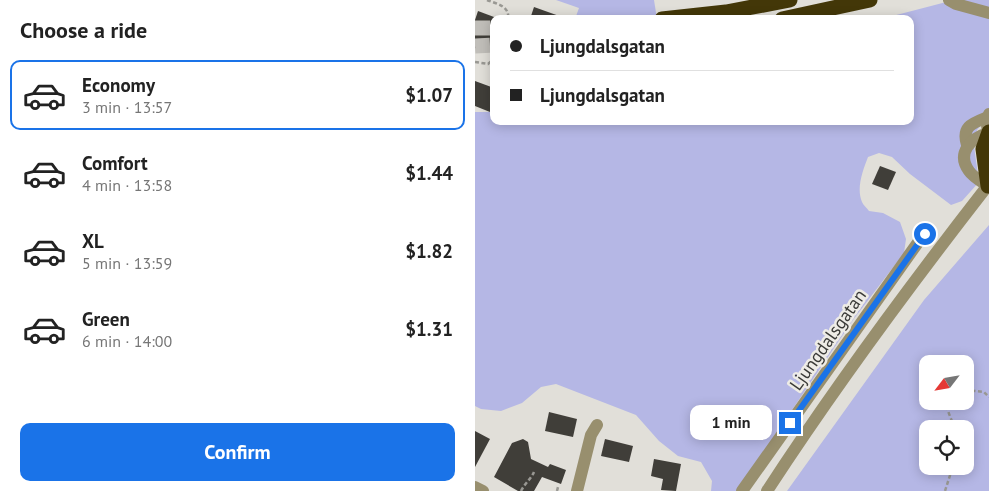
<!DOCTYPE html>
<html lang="en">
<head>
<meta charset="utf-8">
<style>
  body { margin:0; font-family:"PT Sans",sans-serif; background:#f2f2f2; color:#222; height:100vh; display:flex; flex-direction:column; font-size:19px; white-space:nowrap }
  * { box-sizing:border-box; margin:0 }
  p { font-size:16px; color:#767676 }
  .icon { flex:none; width:28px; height:28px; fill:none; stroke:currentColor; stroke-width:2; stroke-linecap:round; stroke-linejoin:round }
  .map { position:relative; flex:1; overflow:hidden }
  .drawer { display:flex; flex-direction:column; background:#fff; width:475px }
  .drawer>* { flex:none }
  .banner { position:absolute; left:15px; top:15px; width:424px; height:110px; border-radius:10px; box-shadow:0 2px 12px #0003; display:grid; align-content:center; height:110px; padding:0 20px; background:#fff }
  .needle { width:32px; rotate:239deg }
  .fabs { position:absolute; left:444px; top:355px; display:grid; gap:10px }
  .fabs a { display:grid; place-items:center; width:55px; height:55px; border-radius:10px; background:#fff; box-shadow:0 2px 12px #0003; font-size:25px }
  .end { position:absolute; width:22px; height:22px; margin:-11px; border:6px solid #1a73e8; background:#fff; box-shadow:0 0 0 2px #fff }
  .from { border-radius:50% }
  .bubble { position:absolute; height:35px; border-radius:10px; background:#fff; box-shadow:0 2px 12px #0003; font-size:16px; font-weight:600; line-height:35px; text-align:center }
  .banner b { display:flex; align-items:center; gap:18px; height:48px; font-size:19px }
  .banner b+b { border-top:1px solid #e0e0e0 }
  .banner i { width:12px; height:12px; background:#222 }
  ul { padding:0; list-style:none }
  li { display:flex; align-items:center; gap:15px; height:70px; margin:0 10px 8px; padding:0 10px; border:2px solid transparent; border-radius:10px }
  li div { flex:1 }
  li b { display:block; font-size:19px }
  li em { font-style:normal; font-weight:600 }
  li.on { border-color:#1a73e8 }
  li>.icon { width:45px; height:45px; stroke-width:1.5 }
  h2 { padding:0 20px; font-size:22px; line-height:60px }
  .primary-button { display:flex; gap:10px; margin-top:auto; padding:10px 20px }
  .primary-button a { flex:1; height:58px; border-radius:10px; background:#1a73e8; color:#fff; font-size:20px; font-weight:600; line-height:58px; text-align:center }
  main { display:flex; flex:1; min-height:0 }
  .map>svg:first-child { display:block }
  .green { fill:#b5b7e5; fill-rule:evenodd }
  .building { fill:#403e39 }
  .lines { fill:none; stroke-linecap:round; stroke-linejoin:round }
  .highway-tunnel { stroke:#c0beb9; stroke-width:15; stroke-dasharray:15 8; stroke-linecap:butt }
  .path { stroke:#999893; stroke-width:2.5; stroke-dasharray:4 2.5; stroke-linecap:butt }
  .minor { stroke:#988f6e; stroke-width:12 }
  .highway { stroke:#433708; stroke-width:15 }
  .route { stroke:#1a73e8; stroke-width:6 }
  .labels { text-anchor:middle; stroke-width:5; stroke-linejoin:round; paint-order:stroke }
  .street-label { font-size:18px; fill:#3b3b38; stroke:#eeece6 }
</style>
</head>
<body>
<main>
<section class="drawer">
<h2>Choose a ride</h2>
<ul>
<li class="on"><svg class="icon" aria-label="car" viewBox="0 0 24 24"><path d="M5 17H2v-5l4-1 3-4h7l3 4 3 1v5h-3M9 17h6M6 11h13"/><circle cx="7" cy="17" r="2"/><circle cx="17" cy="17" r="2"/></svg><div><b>Economy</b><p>3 min · 13:57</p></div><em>$1.07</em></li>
<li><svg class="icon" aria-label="car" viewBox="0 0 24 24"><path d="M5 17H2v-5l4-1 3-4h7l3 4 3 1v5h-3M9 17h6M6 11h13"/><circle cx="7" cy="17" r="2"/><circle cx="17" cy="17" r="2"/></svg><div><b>Comfort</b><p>4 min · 13:58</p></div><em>$1.44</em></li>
<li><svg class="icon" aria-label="car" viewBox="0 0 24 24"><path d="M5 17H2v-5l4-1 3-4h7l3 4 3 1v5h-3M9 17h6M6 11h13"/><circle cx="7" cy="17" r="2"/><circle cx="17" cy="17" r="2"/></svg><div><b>XL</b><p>5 min · 13:59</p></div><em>$1.82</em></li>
<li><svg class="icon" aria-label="car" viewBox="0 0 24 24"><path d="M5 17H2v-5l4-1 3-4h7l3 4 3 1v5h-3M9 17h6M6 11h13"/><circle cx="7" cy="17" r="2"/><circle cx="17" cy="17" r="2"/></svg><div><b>Green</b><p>6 min · 14:00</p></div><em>$1.31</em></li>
</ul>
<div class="primary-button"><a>Confirm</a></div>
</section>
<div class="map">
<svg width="514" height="491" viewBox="0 0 514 491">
  <rect width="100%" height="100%" fill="#e1dfd9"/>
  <!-- green -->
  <g class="green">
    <path d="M81,0H179L182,19H100L104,8Z"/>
    <path d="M479,0H514V116L502,130L499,146L504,182L487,201L476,205L435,174L417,157L404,153L393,157C388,170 381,188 387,202C388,205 392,208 394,211L408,213L425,222L431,239L429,253L378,320L262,491H236L237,481L226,462L203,456L184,441L161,415L81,384L66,387L47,403L26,411L6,409L0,406V112H19V121H435V19H406Z"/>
    <path d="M514,225V491H312L449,300ZM452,364H490V401H452ZM452,429H490V466H452Z"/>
  </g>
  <!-- building -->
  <g class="building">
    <path d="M59,7L87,17V19H55Z"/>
    <path d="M3,11L19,17V36L12,52L0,48V20Z"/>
    <path d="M0,81L19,88V102L15,112L0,106Z"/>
    <path d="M405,166L421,172L413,190L397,184Z"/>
    <path d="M74,412L102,419L98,437L70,431Z"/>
    <path d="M0,431L15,439L0,467Z"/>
    <path d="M48,439L53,442L56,459L73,467L75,464L91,470L86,484L67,477L59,491H43L19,477L37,443Z"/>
    <path d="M130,439L158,446L154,462L126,456Z"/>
    <path d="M179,459L206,464L201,491L186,490L188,479L176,476Z"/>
  </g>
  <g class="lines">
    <!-- highway-tunnel -->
    <g class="highway-tunnel">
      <path d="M0,28H19"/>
      <path d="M0,46L19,45"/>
    </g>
    <!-- path -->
    <g class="path">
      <path d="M12,0C22,4 35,6 33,19"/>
      <path d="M0,62L13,64L19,59"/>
      <path d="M490,390L509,392L514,397"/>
      <path d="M475,401L471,406L480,429"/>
      <path d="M46,491C50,483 56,479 59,472"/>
      <path d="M82,491L83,487"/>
      <path d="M470,491L478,466"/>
    </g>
    <!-- minor -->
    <g class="minor">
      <path d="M474,0L481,4L514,13"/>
      <path d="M492,145C486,126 498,123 513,117"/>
      <path d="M513,186C507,182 498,177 494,171C481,153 496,138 513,133L512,125L514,114"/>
      <path d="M0,487L8,491"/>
      <path d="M102,491L116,435L122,425"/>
      <path d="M267,491L449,234"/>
      <path d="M292,491C361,385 436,284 514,184"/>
    </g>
    <!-- highway -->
    <g class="highway">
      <path d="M187,19L251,12L315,0"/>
      <path d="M307,19L395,0"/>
      <path d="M513,186L508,149L514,132"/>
    </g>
  </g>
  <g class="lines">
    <!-- route -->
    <path class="route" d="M315,423L450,234"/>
  </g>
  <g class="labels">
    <!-- street labels -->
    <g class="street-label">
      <text transform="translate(353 340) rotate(-55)" y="6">Ljungdalsgatan</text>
    </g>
  </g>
</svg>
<div class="fabs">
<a><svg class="needle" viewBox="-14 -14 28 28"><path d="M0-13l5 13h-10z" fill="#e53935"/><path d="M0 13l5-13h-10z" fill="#767676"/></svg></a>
<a><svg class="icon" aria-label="locate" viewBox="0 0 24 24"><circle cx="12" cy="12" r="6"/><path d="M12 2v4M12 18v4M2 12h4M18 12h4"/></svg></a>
</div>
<i class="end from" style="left:450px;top:234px"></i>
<i class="end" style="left:315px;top:423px"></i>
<div class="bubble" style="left:215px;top:405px;width:82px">1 min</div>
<div class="banner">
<b><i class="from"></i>Ljungdalsgatan</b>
<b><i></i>Ljungdalsgatan</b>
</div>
</div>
</main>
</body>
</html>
